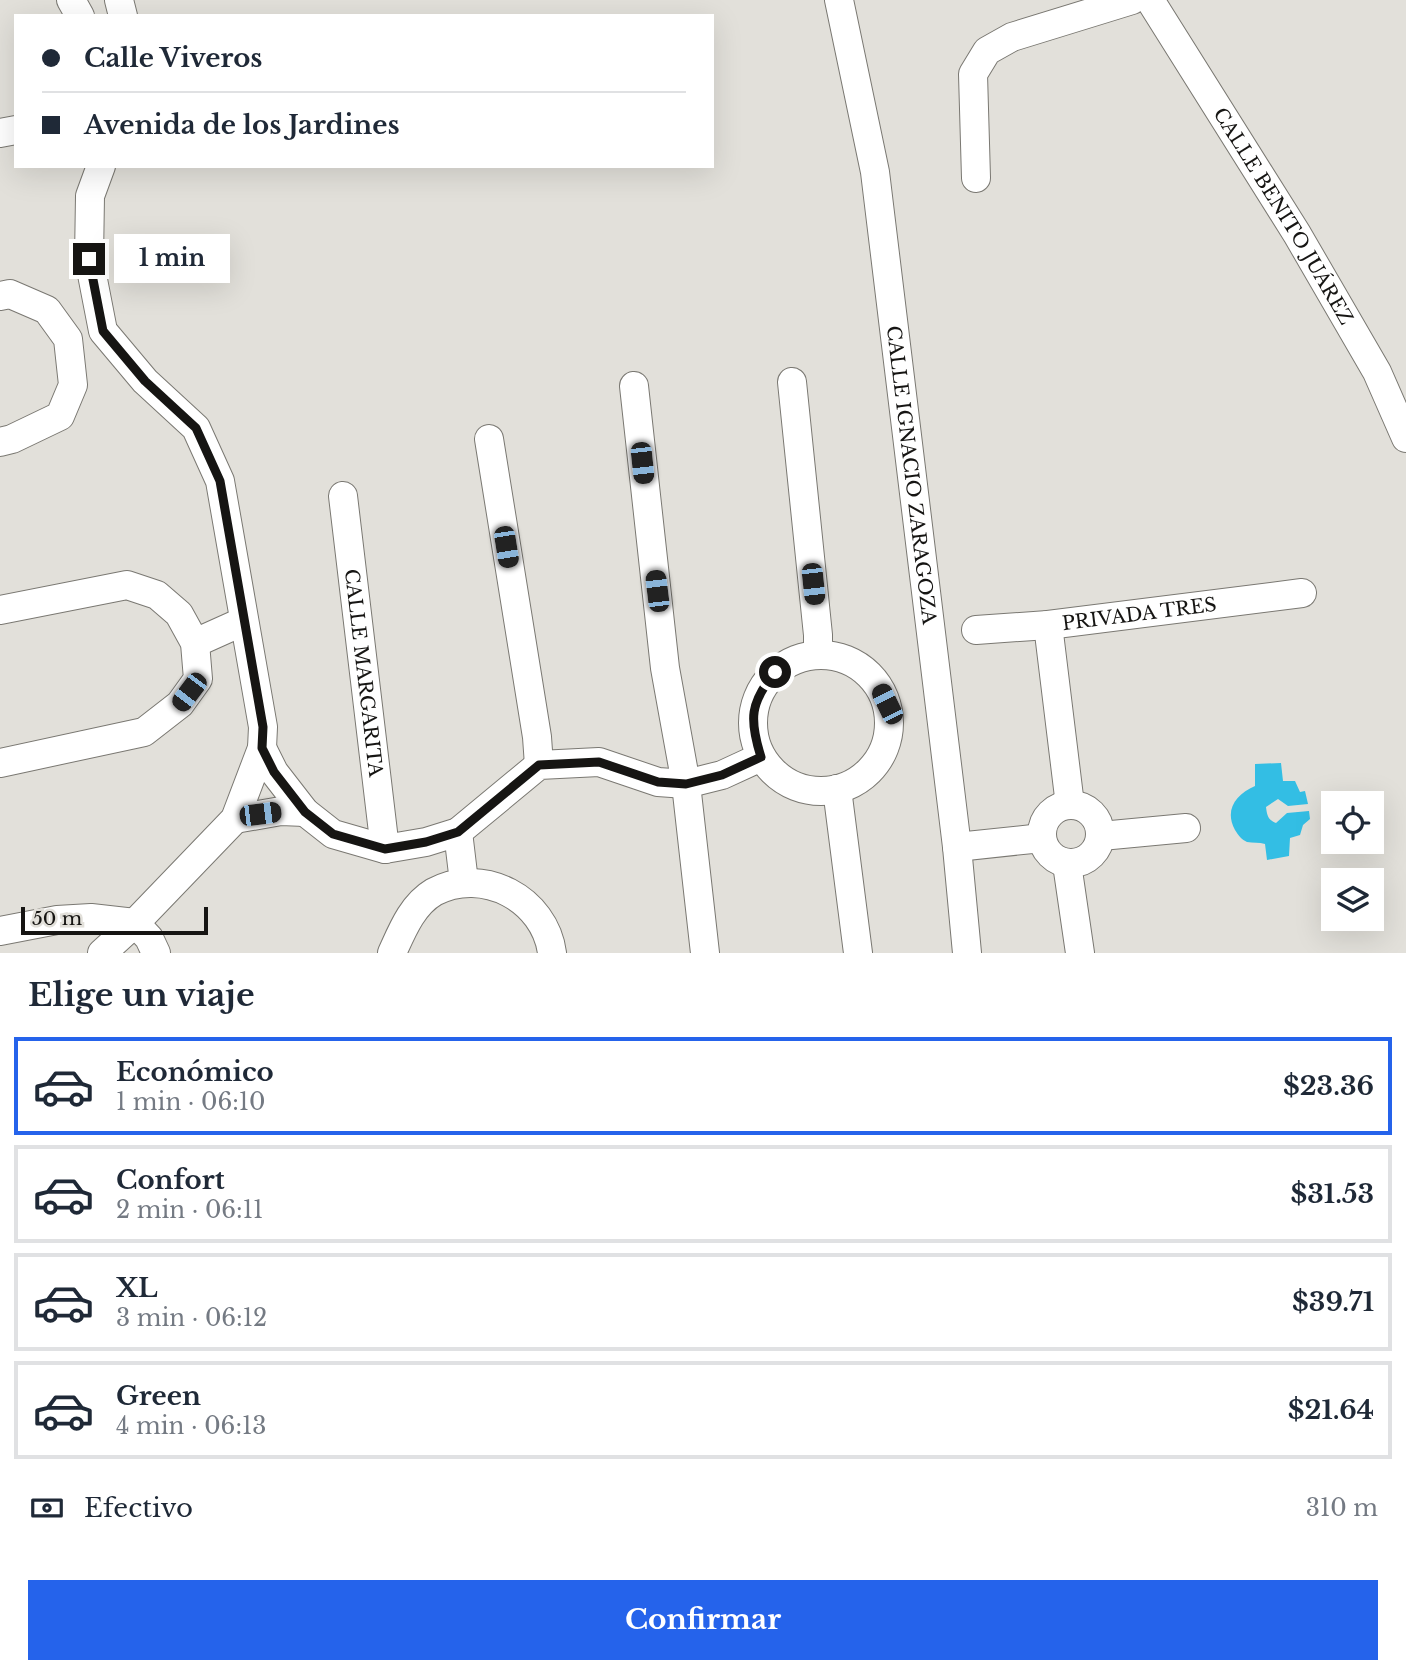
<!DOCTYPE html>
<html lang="es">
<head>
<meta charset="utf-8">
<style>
  body { margin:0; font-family:"Libre Baskerville",serif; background:#f2f2f3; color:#1f2937; height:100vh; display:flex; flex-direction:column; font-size:26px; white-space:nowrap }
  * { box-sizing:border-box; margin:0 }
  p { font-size:23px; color:#747a83 }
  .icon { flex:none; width:38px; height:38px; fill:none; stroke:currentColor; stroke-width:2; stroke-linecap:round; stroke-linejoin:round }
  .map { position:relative; height:953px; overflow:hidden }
  .side { display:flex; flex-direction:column; background:#fff; flex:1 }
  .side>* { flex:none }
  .guide { position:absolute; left:14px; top:14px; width:700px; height:154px; border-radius:0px; box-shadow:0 7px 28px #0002; display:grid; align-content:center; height:154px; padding:0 28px; background:#fff }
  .controls { position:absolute; left:1321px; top:791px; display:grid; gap:14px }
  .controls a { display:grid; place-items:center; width:63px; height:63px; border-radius:0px; background:#fff; box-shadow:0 7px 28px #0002; font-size:35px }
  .scale { position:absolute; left:21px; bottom:18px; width:187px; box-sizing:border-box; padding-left:7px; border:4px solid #161513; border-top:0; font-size:19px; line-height:24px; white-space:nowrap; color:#161513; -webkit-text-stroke:5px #e2e0da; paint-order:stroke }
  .end { position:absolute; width:32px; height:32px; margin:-16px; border:9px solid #161513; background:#fff; box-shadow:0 0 0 4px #fff }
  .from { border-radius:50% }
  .bubble { position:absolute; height:49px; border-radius:0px; background:#fff; box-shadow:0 7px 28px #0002; font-size:23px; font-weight:700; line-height:49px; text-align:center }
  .car { position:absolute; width:21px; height:42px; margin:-21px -10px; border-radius:9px; box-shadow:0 0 5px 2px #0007; background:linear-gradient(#222 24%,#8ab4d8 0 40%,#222 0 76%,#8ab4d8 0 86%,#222 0) }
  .guide b { display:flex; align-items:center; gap:24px; height:66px; font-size:26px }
  .guide b+b { border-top:2px solid #e0e1e3 }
  .guide i { width:18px; height:18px; background:#1f2937 }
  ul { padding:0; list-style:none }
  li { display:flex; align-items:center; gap:21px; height:98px; margin:0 14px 10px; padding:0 14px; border:4px solid #e0e1e3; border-radius:0px }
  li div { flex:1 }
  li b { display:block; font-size:26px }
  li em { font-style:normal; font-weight:700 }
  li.on { border-color:#2563eb }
  li>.icon { width:63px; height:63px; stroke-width:1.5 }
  h2 { padding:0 28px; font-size:32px; line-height:84px }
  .pay { display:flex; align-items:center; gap:18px; height:77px; padding:0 28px; font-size:26px }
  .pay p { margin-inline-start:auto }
  .primary-button { display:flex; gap:14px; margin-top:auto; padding:14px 28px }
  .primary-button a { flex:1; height:80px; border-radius:0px; background:#2563eb; color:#fff; font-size:28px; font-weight:700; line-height:80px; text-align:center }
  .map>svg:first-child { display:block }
  .water { fill:#33bee4 }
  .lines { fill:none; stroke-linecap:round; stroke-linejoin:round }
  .minor-casing { stroke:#7a7872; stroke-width:30 }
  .minor { stroke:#fff; stroke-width:28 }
  .route { stroke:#161513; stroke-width:9 }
  .labels { text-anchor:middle; stroke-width:5; stroke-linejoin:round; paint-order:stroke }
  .street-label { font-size:19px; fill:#161513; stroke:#e2e0da }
</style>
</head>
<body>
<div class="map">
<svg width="1406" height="953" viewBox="0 0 1406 953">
  <rect width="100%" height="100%" fill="#e2e0da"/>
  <!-- water -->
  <path class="water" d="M1281,763L1283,781H1295L1300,792L1305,791L1308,804L1288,806L1278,799L1266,807C1267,815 1268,820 1276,823L1287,813L1309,811L1310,819L1303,825L1300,835L1290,838L1289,856L1267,860L1265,844C1259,842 1253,843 1247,842C1242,840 1238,835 1235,830C1224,810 1236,794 1255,786V764Z"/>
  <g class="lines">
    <defs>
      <g id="minor">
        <path d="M71,0L80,16"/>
        <path d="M119,0L123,16"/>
        <path id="s1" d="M839,0L875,172L957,847L967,953"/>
        <path id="s2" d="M1150,0L1297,234L1377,372L1406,438"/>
        <path d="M0,133L16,130"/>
        <path d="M101,166L90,196L89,259L103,331L145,381L196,428L220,481L263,727L262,748L235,819L135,923L102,953"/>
        <path d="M976,178L973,74L987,51L1012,37L1132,0"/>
        <path d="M0,296L10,294L47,310L68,339L73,385L60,416L12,439L0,442"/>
        <path d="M792,382L818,635V655"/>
        <path d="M634,386L665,668L686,784L705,953"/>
        <path d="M489,439L537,737L539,765"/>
        <path id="s3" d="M343,496L385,849"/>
        <path d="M0,610L127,585L157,595L179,614L195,643L198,679L180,704L144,732L0,763"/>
        <path d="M1048,625L1070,805"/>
        <path id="s4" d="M976,630L1048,625L1302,593"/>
        <path d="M195,643L244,621"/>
        <circle cx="821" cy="723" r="68"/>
        <path d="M262,748L274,772L305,812L333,834L385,849L426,842L458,832L539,765L599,762L658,782L686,784L722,775L761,757"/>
        <path d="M837,789L858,953"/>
        <circle cx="1071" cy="834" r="29"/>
        <path d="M235,819L281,811L305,812"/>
        <path d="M458,832L464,882"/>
        <path d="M1101,836L1186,828"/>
        <path d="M957,847L1042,838"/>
        <path d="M1067,864L1080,953"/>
        <path d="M0,931L57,920L91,918L135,923L149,938L156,953"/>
        <path d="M392,953C402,931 412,905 434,892C483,866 545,899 552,953"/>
      </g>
    </defs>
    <!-- minor casing -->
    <use href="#minor" class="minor-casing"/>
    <!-- minor -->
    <use href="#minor" class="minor"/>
  </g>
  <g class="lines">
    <!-- route -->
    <path class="route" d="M89,259L103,331L145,381L196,428L220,481L263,727L262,748L274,772L305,812L333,834L385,849L426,842L458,832L539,765L599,762L658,782L686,784L722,775L761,757C749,719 750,703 775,672"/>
  </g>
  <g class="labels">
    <!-- street labels -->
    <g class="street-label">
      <text dy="7" stroke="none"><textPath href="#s2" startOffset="254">CALLE BENITO JUÁREZ</textPath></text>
      <text dy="7" stroke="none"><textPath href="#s1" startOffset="481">CALLE IGNACIO ZARAGOZA</textPath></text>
      <text dy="7" stroke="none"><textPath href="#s4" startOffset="164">PRIVADA TRES</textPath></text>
      <text dy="7" stroke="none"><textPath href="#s3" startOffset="178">CALLE MARGARITA</textPath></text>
    </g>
  </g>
</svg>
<div class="controls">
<a><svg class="icon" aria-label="locate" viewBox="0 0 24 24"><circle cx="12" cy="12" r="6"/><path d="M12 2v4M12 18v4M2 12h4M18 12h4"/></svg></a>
<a><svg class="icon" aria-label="layers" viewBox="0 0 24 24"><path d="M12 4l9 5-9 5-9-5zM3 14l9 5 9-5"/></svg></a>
</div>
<div class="scale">50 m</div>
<i class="end from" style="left:775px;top:672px"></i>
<i class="end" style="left:89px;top:259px"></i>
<div class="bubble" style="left:114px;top:234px;width:116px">1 min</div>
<i class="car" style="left:642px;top:463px;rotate:174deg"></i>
<i class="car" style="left:506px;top:547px;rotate:171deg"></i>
<i class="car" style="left:813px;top:584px;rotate:174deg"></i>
<i class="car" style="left:657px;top:591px;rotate:353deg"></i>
<i class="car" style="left:189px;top:692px;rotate:217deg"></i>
<i class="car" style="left:887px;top:704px;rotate:334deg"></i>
<i class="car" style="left:260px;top:814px;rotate:83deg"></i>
<div class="guide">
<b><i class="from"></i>Calle Viveros</b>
<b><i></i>Avenida de los Jardines</b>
</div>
</div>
<section class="side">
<h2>Elige un viaje</h2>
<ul>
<li class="on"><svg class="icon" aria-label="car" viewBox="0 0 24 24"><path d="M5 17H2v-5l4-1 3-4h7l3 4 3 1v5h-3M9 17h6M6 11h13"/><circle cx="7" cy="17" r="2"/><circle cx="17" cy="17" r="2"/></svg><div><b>Económico</b><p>1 min · 06:10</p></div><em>$23.36</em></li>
<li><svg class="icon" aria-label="car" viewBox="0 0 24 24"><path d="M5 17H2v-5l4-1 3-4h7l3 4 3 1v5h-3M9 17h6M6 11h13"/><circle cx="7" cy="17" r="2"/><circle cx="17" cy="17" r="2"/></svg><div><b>Confort</b><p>2 min · 06:11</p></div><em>$31.53</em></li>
<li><svg class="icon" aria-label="car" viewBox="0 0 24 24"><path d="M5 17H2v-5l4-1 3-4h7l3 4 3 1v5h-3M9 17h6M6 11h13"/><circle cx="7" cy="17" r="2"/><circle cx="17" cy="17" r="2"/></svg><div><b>XL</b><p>3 min · 06:12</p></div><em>$39.71</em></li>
<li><svg class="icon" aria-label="car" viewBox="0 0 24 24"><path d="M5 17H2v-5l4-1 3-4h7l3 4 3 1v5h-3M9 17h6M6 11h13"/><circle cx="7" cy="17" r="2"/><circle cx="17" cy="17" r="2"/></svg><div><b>Green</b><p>4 min · 06:13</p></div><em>$21.64</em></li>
</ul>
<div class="pay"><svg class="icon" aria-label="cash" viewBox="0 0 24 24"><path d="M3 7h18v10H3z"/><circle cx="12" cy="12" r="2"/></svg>Efectivo<p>310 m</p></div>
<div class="primary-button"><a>Confirmar</a></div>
</section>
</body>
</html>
